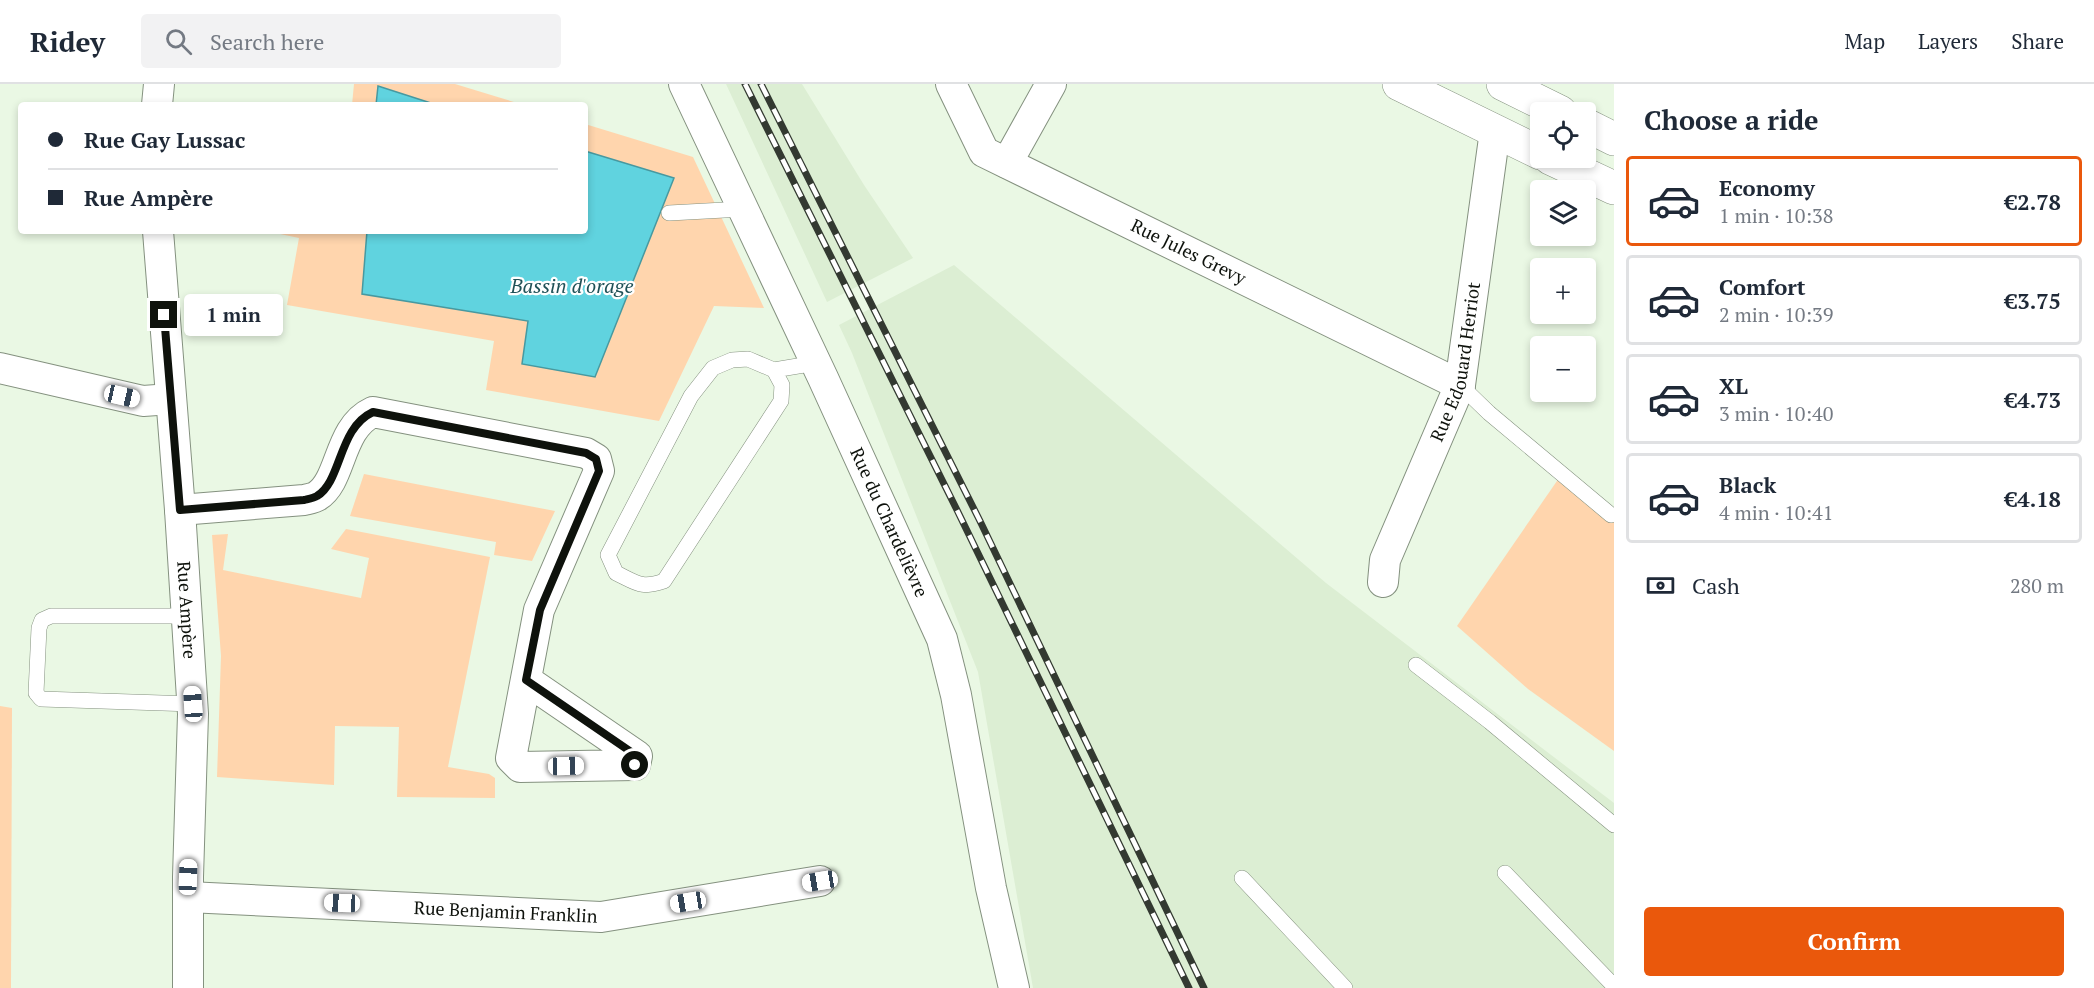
<!DOCTYPE html>
<html lang="en">
<head>
<meta charset="utf-8">
<style>
  body { margin:0; font-family:"PT Serif",serif; background:#f2f2f3; color:#1f2937; height:100vh; display:flex; flex-direction:column; font-size:22px; white-space:nowrap }
  * { box-sizing:border-box; margin:0 }
  p { font-size:20px; color:#747a83 }
  .icon { flex:none; width:33px; height:33px; fill:none; stroke:currentColor; stroke-width:2; stroke-linecap:round; stroke-linejoin:round }
  .map { position:relative; flex:1; overflow:hidden }
  .drawer { display:flex; flex-direction:column; background:#fff; width:480px }
  .drawer>* { flex:none }
  .guide { position:absolute; left:18px; top:18px; width:570px; height:132px; border-radius:6px; box-shadow:0 3px 9px #0003; display:grid; align-content:center; height:132px; padding:0 30px; background:#fff }
  .controls { position:absolute; left:1530px; top:18px; display:grid; gap:12px }
  .controls a { display:grid; place-items:center; width:66px; height:66px; border-radius:6px; background:#fff; box-shadow:0 3px 9px #0003; font-size:30px }
  .end { position:absolute; width:27px; height:27px; margin:-14px; border:8px solid #0e120c; background:#fff; box-shadow:0 0 0 3px #fff }
  .from { border-radius:50% }
  .bubble { position:absolute; height:42px; border-radius:6px; background:#fff; box-shadow:0 3px 9px #0003; font-size:20px; font-weight:600; line-height:42px; text-align:center }
  .car { position:absolute; width:18px; height:36px; margin:-18px -9px; border-radius:8px; box-shadow:0 0 4px 2px #0007; background:linear-gradient(#fff 24%,#345 0 40%,#fff 0 76%,#345 0 86%,#fff 0) }
  .guide b { display:flex; align-items:center; gap:21px; height:57px; font-size:22px }
  .guide b+b { border-top:2px solid #e0e1e3 }
  .guide i { width:15px; height:15px; background:#1f2937 }
  ul { padding:0; list-style:none }
  li { display:flex; align-items:center; gap:18px; height:90px; margin:0 12px 9px; padding:0 18px; border:3px solid #e0e1e3; border-radius:6px }
  li div { flex:1 }
  li b { display:block; font-size:22px }
  li em { font-style:normal; font-weight:600 }
  li.selected { border-color:#ea580c }
  li>.icon { width:54px; height:54px; stroke-width:1.5 }
  h2 { padding:0 30px; font-size:27px; line-height:72px }
  .pay { display:flex; align-items:center; gap:15px; height:66px; padding:0 30px; font-size:22px }
  .pay p { margin-inline-start:auto }
  .button { display:flex; gap:12px; margin-top:auto; padding:12px 30px }
  .button a { flex:1; height:69px; border-radius:6px; background:#ea580c; color:#fff; font-size:24px; font-weight:600; line-height:69px; text-align:center }
  header { display:flex; align-items:center; gap:36px; box-sizing:border-box; height:84px; padding:0 30px; background:#fff; border-bottom:2px solid #e0e1e3 }
  header strong { font-size:28px }
  nav { display:flex; gap:33px; margin-inline-start:auto; font-size:21px }
  .search { width:420px; height:54px; background:#f2f2f3; display:flex; align-items:center; gap:15px; box-sizing:border-box; padding:0 21px; border-radius:6px; color:#747a83; font-size:22px }
  main { display:flex; flex:1; min-height:0 }
  .map>svg:first-child { display:block }
  .built { fill:#dceed3 }
  .green { fill:#ffd5ad }
  .water { fill:#60d3df; stroke:#4799a0; stroke-width:1.5 }
  .lines { fill:none; stroke-linecap:round; stroke-linejoin:round }
  .service-casing { stroke:#84917f; stroke-width:16 }
  .minor-casing { stroke:#84917f; stroke-width:32 }
  .secondary-casing { stroke:#84917f; stroke-width:34 }
  .service { stroke:#fff; stroke-width:15 }
  .minor { stroke:#fff; stroke-width:30 }
  .secondary { stroke:#fff; stroke-width:33 }
  .rail-casing { stroke:#333931; stroke-width:7 }
  .rail { stroke:#fff; stroke-width:4.5; stroke-dasharray:14; stroke-linecap:butt }
  .route { stroke:#0e120c; stroke-width:8 }
  .labels { text-anchor:middle; stroke-width:4.5; stroke-linejoin:round; paint-order:stroke }
  .street-label { font-size:18px; fill:#0e120c; stroke:#fff }
  .water-label { font-size:20px; font-style:italic; fill:#1f5157; stroke:#fff }
</style>
</head>
<body>
<header>
<strong>Ridey</strong>
<div class="search"><svg class="icon" aria-label="search" viewBox="0 0 24 24"><circle cx="10" cy="10" r="6"/><path d="M15 15l6 6"/></svg>Search here</div>
<nav><a>Map</a><a>Layers</a><a>Share</a></nav>
</header>
<main>
<div class="map">
<svg width="1614" height="904" viewBox="0 0 1614 904">
  <rect width="100%" height="100%" fill="#eaf8e4"/>
  <!-- built -->
  <g class="built">
    <path d="M726,0H802L864,101L913,174L827,218Z"/>
    <path d="M954,181L1326,499L1614,719V904H1033L978,588L852,269L839,241Z"/>
  </g>
  <!-- green -->
  <g class="green">
    <path d="M354,0H455L524,21H352Z"/>
    <path d="M585,40L693,73L764,224L714,222L659,337L486,306L494,257L287,221L299,154L266,147H585Z"/>
    <path d="M364,390L555,427L532,477L494,471L496,458L350,432Z"/>
    <path d="M1559,394L1614,432V667L1528,605L1457,542Z"/>
    <path d="M346,445L490,473L448,683L489,690L495,694V714L397,713L399,643L335,642L334,701L217,693L221,572L212,451L228,450L223,486L361,514L369,474L331,465Z"/>
    <path d="M0,622L12,624L11,904H0Z"/>
  </g>
  <!-- water -->
  <g class="water">
    <path d="M378,2L437,21H376Z"/>
    <path d="M585,67L674,94L595,293L522,280L528,237L362,210L367,147H585Z"/>
  </g>
  <g class="lines">
    <defs>
      <g id="service">
        <path d="M669,129L743,125"/>
        <path d="M774,286L782,301L781,317L664,497C641,505 637,499 616,489L608,471L691,312L713,284L732,276L748,275L774,286L816,279"/>
        <path d="M1460,301L1489,329L1611,431"/>
        <path d="M187,532H51L42,536L39,544L36,609L41,615L193,620"/>
        <path d="M1416,581L1490,638L1614,741"/>
        <path d="M1505,789L1614,902"/>
        <path d="M1242,794L1345,904"/>
      </g>
      <g id="minor">
        <path id="s1" d="M684,0L823,294L942,555L956,611L991,804L1014,904"/>
        <path id="s2" d="M951,0L984,68L1460,301"/>
        <path d="M157,21L159,0"/>
        <path d="M1007,79L1051,0"/>
        <path id="s3" d="M158,147L180,426L193,630L188,793V904"/>
        <path d="M0,284L143,317L171,315"/>
        <path d="M180,426L304,416C308,415 314,414 317,412C342,397 338,344 373,328L586,369L596,375L599,387L539,526L511,674L520,683L635,681L637,672L526,596"/>
        <path id="s4" d="M1383,498L1385,476L1460,301L1495,47"/>
        <path id="s5" d="M188,813L601,833L820,797"/>
      </g>
      <g id="secondary">
        <path d="M1399,0L1540,69"/>
        <path d="M1503,0L1560,28"/>
        <path d="M1586,41L1614,55"/>
        <path d="M1550,74L1614,104"/>
      </g>
    </defs>
    <!-- service casing -->
    <use href="#service" class="service-casing"/>
    <!-- minor casing -->
    <use href="#minor" class="minor-casing"/>
    <!-- secondary casing -->
    <use href="#secondary" class="secondary-casing"/>
    <!-- service -->
    <use href="#service" class="service"/>
    <!-- minor -->
    <use href="#minor" class="minor"/>
    <!-- secondary -->
    <use href="#secondary" class="secondary"/>
    <defs>
      <g id="rail">
        <path d="M745,0L957,426L1189,904"/>
        <path d="M761,0L980,437L1204,904"/>
      </g>
    </defs>
    <!-- rail casing -->
    <use href="#rail" class="rail-casing"/>
    <!-- rail -->
    <use href="#rail" class="rail"/>
  </g>
  <g class="lines">
    <!-- route -->
    <path class="route" d="M164,231L180,426L304,416C308,415 314,414 317,412C342,397 338,344 373,328L586,369L596,375L599,387L540,526L526,596L637,672L635,681"/>
  </g>
  <g class="labels">
    <!-- street labels -->
    <g class="street-label">
      <text dy="6" stroke="none"><textPath href="#s2" startOffset="303">Rue Jules Grevy</textPath></text>
      <text dy="6" stroke="none"><textPath href="#s4" startOffset="234">Rue Edouard Herriot</textPath></text>
      <text dy="6" stroke="none"><textPath href="#s1" startOffset="484">Rue du Chardelièvre</textPath></text>
      <text dy="6" stroke="none"><textPath href="#s3" startOffset="380">Rue Ampère</textPath></text>
      <text dy="6" stroke="none"><textPath href="#s5" startOffset="318">Rue Benjamin Franklin</textPath></text>
    </g>
    <!-- water labels -->
    <g class="water-label">
      <text x="572" y="209">Bassin d'orage</text>
    </g>
  </g>
</svg>
<div class="controls">
<a><svg class="icon" aria-label="locate" viewBox="0 0 24 24"><circle cx="12" cy="12" r="6"/><path d="M12 2v4M12 18v4M2 12h4M18 12h4"/></svg></a>
<a><svg class="icon" aria-label="layers" viewBox="0 0 24 24"><path d="M12 4l9 5-9 5-9-5zM3 14l9 5 9-5"/></svg></a>
<a>+</a>
<a>−</a>
</div>
<i class="end from" style="left:635px;top:681px"></i>
<i class="end" style="left:164px;top:231px"></i>
<div class="bubble" style="left:184px;top:210px;width:99px">1 min</div>
<i class="car" style="left:122px;top:312px;rotate:103deg"></i>
<i class="car" style="left:193px;top:620px;rotate:356deg"></i>
<i class="car" style="left:566px;top:682px;rotate:89deg"></i>
<i class="car" style="left:188px;top:793px;rotate:2deg"></i>
<i class="car" style="left:820px;top:797px;rotate:261deg"></i>
<i class="car" style="left:688px;top:818px;rotate:261deg"></i>
<i class="car" style="left:342px;top:819px;rotate:272deg"></i>
<div class="guide">
<b><i class="from"></i>Rue Gay Lussac</b>
<b><i></i>Rue Ampère</b>
</div>
</div>
<section class="drawer">
<h2>Choose a ride</h2>
<ul>
<li class="selected"><svg class="icon" aria-label="car" viewBox="0 0 24 24"><path d="M5 17H2v-5l4-1 3-4h7l3 4 3 1v5h-3M9 17h6M6 11h13"/><circle cx="7" cy="17" r="2"/><circle cx="17" cy="17" r="2"/></svg><div><b>Economy</b><p>1 min · 10:38</p></div><em>€2.78</em></li>
<li><svg class="icon" aria-label="car" viewBox="0 0 24 24"><path d="M5 17H2v-5l4-1 3-4h7l3 4 3 1v5h-3M9 17h6M6 11h13"/><circle cx="7" cy="17" r="2"/><circle cx="17" cy="17" r="2"/></svg><div><b>Comfort</b><p>2 min · 10:39</p></div><em>€3.75</em></li>
<li><svg class="icon" aria-label="car" viewBox="0 0 24 24"><path d="M5 17H2v-5l4-1 3-4h7l3 4 3 1v5h-3M9 17h6M6 11h13"/><circle cx="7" cy="17" r="2"/><circle cx="17" cy="17" r="2"/></svg><div><b>XL</b><p>3 min · 10:40</p></div><em>€4.73</em></li>
<li><svg class="icon" aria-label="car" viewBox="0 0 24 24"><path d="M5 17H2v-5l4-1 3-4h7l3 4 3 1v5h-3M9 17h6M6 11h13"/><circle cx="7" cy="17" r="2"/><circle cx="17" cy="17" r="2"/></svg><div><b>Black</b><p>4 min · 10:41</p></div><em>€4.18</em></li>
</ul>
<div class="pay"><svg class="icon" aria-label="cash" viewBox="0 0 24 24"><path d="M3 7h18v10H3z"/><circle cx="12" cy="12" r="2"/></svg>Cash<p>280 m</p></div>
<div class="button"><a>Confirm</a></div>
</section>
</main>
</body>
</html>
